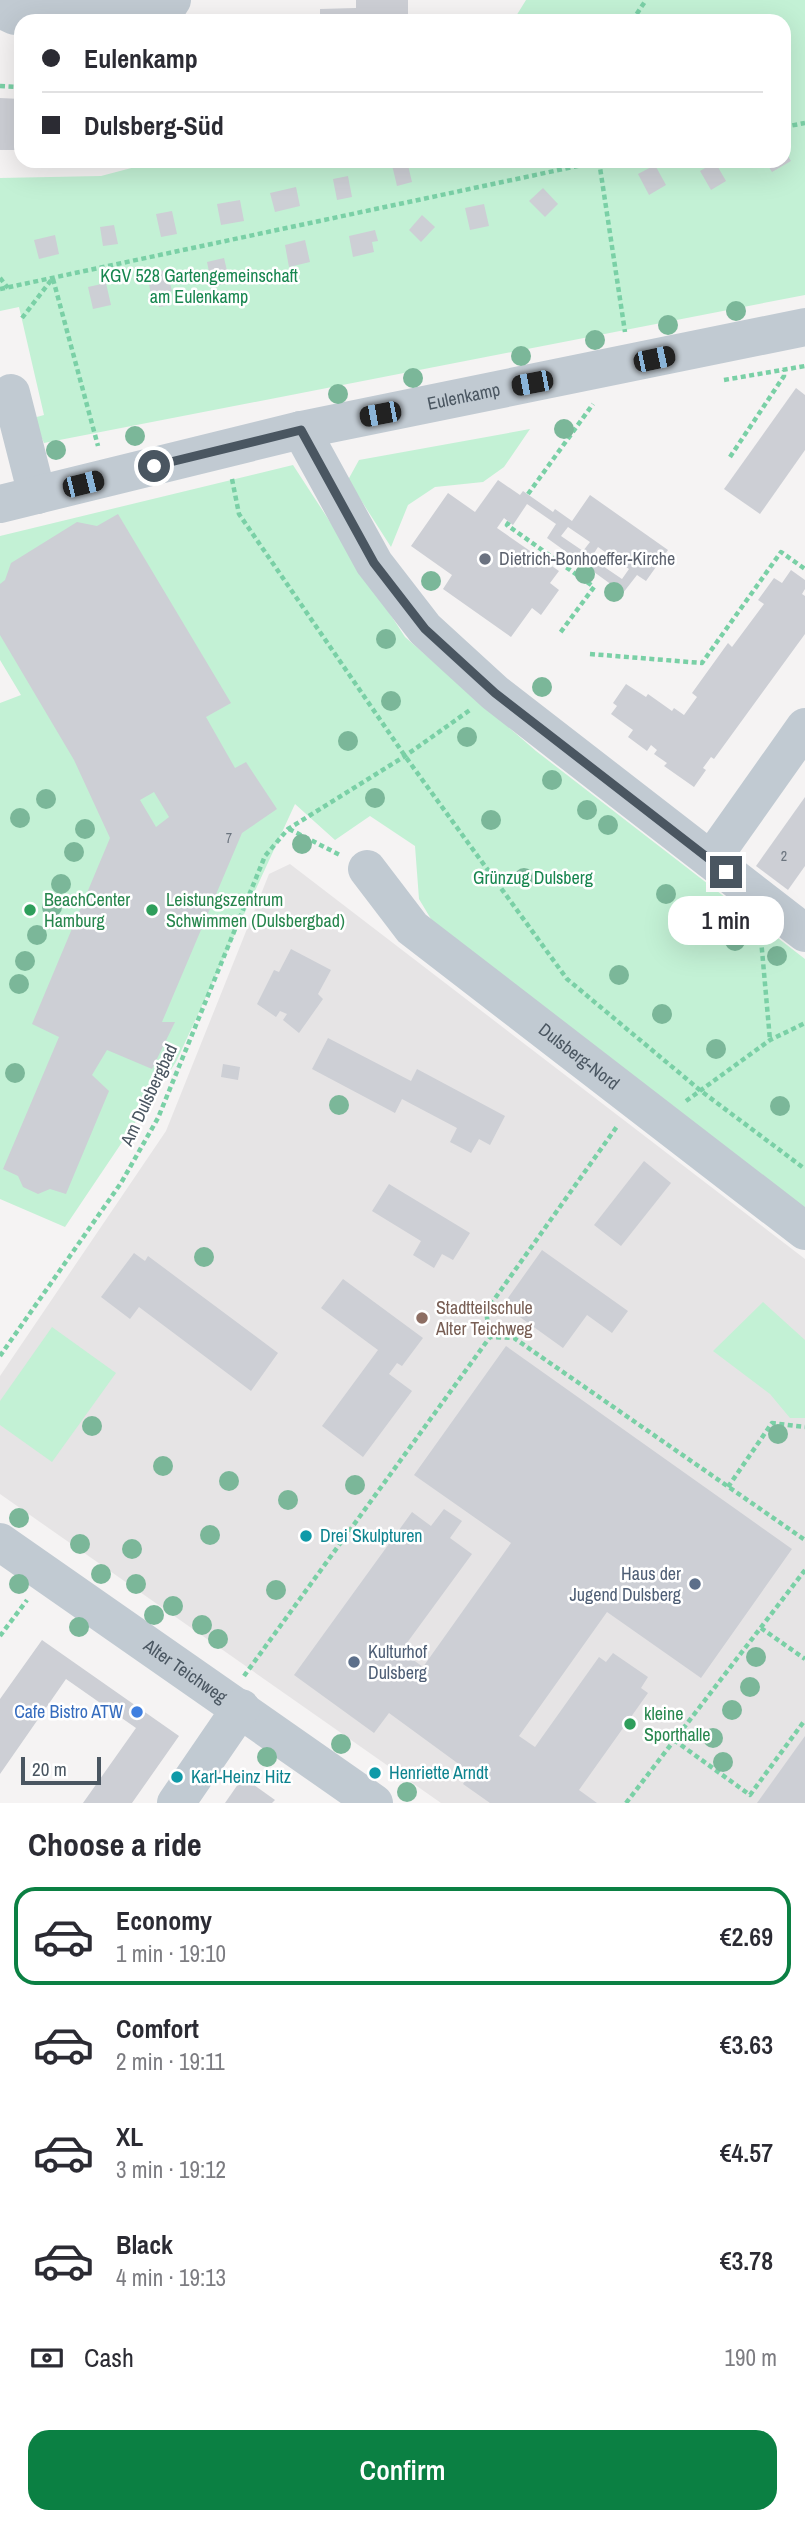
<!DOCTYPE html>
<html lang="en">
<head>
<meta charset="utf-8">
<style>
  body { margin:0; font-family:"Archivo Narrow",sans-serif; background:#f2f2f3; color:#2b2b33; height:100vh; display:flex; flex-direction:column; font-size:26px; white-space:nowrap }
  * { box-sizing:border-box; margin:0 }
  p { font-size:23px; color:#7c7c81 }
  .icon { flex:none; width:38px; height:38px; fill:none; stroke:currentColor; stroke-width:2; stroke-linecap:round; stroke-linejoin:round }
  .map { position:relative; height:1803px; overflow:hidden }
  .drawer { display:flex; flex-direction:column; background:#fff; flex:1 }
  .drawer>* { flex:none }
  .top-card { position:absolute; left:14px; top:14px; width:777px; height:154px; border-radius:21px; box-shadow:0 7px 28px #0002; display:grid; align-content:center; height:154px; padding:0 28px; background:#fff }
  .scale { position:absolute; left:21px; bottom:18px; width:80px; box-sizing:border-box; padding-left:7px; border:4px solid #4a5661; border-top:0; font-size:19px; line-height:24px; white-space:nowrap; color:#4a5661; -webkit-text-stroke:5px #fff; paint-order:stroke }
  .end { position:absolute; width:32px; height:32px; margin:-16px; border:9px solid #4a5661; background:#fff; box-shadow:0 0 0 4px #fff }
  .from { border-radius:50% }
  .bubble { position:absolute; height:49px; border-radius:21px; background:#fff; box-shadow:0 7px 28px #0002; font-size:23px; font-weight:600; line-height:49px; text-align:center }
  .car { position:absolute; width:21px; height:42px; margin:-21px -10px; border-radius:9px; box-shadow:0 0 5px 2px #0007; background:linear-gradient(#222 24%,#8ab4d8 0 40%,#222 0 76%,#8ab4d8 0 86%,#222 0) }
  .top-card b { display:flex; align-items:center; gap:24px; height:66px; font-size:26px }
  .top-card b+b { border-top:2px solid #e1e1e2 }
  .top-card i { width:18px; height:18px; background:#2b2b33 }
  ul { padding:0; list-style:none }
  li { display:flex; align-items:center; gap:21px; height:98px; margin:0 14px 10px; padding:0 14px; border:4px solid transparent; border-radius:21px }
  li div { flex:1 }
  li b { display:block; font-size:26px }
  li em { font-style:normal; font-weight:600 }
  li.current { border-color:#0b8043 }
  li>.icon { width:63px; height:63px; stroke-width:1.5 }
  h2 { padding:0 28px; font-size:32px; line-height:84px }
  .pay { display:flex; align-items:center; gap:18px; height:77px; padding:0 28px; font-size:26px }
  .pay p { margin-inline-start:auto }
  .button { display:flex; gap:14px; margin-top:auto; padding:14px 28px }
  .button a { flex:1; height:80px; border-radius:21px; background:#0b8043; color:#fff; font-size:28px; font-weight:600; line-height:80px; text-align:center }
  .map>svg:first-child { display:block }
  .education { fill:#e6e4e5 }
  .green { fill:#c3f1d5 }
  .building { fill:#cdcfd5; fill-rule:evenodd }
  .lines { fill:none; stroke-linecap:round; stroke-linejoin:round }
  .path { stroke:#7ad0a6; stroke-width:4.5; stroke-dasharray:5 3.5; stroke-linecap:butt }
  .minor { stroke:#c1cad2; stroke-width:38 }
  .tree { fill:#7bb799 }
  .route { stroke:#4a5661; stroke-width:9 }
  .worship-dot { fill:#6b7280; stroke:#fff; stroke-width:2.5 }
  .leisure-dot { fill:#2e9e5b; stroke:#fff; stroke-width:2.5 }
  .education-dot { fill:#8d6e63; stroke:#fff; stroke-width:2.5 }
  .culture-dot { fill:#0f9aa8; stroke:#fff; stroke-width:2.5 }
  .service-dot { fill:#5c6f8a; stroke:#fff; stroke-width:2.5 }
  .shop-dot { fill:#3f7fe0; stroke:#fff; stroke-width:2.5 }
  .labels { text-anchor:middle; stroke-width:5; stroke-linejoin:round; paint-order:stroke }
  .number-label { font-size:14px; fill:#6b747e }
  .park-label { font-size:18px; fill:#17864f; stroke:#fff }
  .street-label { font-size:18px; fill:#4a5661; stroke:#fff }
  .worship-label { font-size:18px; fill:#5b616d; stroke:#fff; text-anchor:start }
  .leisure-label { font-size:18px; fill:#27864d; stroke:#fff; text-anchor:start }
  .education-label { font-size:18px; fill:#785e54; stroke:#fff; text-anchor:start }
  .culture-label { font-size:18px; fill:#0d838f; stroke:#fff; text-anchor:start }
  .service-label { font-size:18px; fill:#4e5e75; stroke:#fff; text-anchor:end }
  .shop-label { font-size:18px; fill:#366cbe; stroke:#fff; text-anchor:end }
</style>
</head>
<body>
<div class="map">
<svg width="805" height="1803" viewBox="0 0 805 1803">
  <rect width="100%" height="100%" fill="#f5f3f3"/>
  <!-- education -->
  <path class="education" d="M290,864L805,1259V1803H441L0,1494V1376L166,1131L269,874Z"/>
  <!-- green -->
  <g class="green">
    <path d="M526,0H805V295L44,443L33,418L44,415L19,307L0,311V178L101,176L158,161H784V21H513Z"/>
    <path d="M530,429L504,467L483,482L435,487L408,505L391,547L348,480L359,460Z"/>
    <path d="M293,465L405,637L536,751L805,959V1217L443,939L419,899L415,846L370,816L335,840L295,804L176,1062L65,1227L0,1199V703L21,695L0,660V536Z"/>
    <path d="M763,1302L805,1340V1418H790L770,1394L713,1351Z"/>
    <path d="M52,1327L116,1373L52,1462L0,1425V1401Z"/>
  </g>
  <!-- building -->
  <g class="building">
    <path d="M356,0H408V21H320V9L356,8Z"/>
    <path d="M0,98L21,99V150H0Z"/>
    <path d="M784,149L791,161L772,172L765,161H784Z"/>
    <path d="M407,161L412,182L397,186L392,165Z"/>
    <path d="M715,162L726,181L711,190L700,171Z"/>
    <path d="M655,165L666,185L649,195L638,174Z"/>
    <path d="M348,176L352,197L337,200L333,179Z"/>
    <path d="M296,187L300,206L275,212L270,193Z"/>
    <path d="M543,188L558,204L545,217L529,201Z"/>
    <path d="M240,200L244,221L221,225L217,204Z"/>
    <path d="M484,204L489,226L470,230L465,208Z"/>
    <path d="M172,211L177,234L161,237L156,214Z"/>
    <path d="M422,215L435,227L421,242L409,230Z"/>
    <path d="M114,225L118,244L103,246L100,227Z"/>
    <path d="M375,230L378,241L372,242L374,252L353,257L349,236Z"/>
    <path d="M55,235L59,254L39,259L34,240Z"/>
    <path d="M305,240L310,262L289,267L285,245Z"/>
    <path d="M224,258L230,283L212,286L207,262Z"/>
    <path d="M167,270L172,291L168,292L171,305L159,307L156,294L151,295L147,273Z"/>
    <path d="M106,283L111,305L93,309L88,287Z"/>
    <path d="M796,388L805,395V450L760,514L724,489Z"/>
    <path d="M498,480L520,495L523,491L553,512L555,509L572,521L590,495L668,550L646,581L637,575L623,593L547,538L556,524L527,504L513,525L504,518L497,528L559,571L550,583L559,590L541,615L532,608L511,637L443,589L452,575L411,546L448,493L475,512ZM568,527L590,542L583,551L561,536ZM598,547L629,569L622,579L591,558Z"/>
    <path d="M118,514L231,703L206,717L235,768L246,762L277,809L242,833L162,1022H175L152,1069L107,1050L92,1075L109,1091L66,1194L50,1189L38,1194L23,1187L18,1176L3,1169L59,1037L32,1024L110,838L74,760L0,635V584L5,580L11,563L77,522L97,526ZM154,792L169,817L156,827L140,800Z"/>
    <path d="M791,570L805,580V589L802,594L805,596V634L714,759L711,757L703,768L706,770L694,787L664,766L667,763L654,754L657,750L651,745L647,751L628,737L633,730L611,714L617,706L613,703L626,684L646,697L648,694L672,711L674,708L684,715L697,697L692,693L728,643L732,647L764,604L758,600L774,578L782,583Z"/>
    <path d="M805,797V866L788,890L756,866Z"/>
    <path d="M291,949L331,970L318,994L323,999L299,1033L283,1020L287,1014L280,1011L276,1017L257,1004L274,970L279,972Z"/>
    <path d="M328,1038L411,1081L417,1069L505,1116L490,1145L479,1139L471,1153L450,1142L457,1128L402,1099L395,1113L312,1069Z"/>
    <path d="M223,1064L240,1067L238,1080L221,1077Z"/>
    <path d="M644,1161L671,1183L621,1246L594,1225Z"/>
    <path d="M389,1184L470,1233L453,1260L442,1254L434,1268L413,1255L421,1241L372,1211Z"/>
    <path d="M542,1250L628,1311L612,1333L587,1315L563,1348L503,1305Z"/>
    <path d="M134,1253L145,1261L148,1256L278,1353L251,1391L139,1307L130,1319L101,1297Z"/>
    <path d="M343,1279L423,1338L402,1366L397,1363L389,1374L412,1391L363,1457L322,1426L378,1350L321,1308Z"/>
    <path d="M506,1346L792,1549L701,1678L607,1612L519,1736L535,1747L599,1657L606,1662L613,1653L648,1677L641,1688L648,1693L579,1790L597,1803H490L463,1784L471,1773L389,1713L374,1733L294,1675L412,1512L431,1526L444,1509L462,1521L450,1538L472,1554L401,1651L423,1667L511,1543L414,1475Z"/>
    <path d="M42,1640L179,1736L132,1803H83L136,1728L66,1679L0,1774V1699Z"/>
    <path d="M805,1736V1803H757Z"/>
    <path d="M243,1777L275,1800L272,1803H225Z"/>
  </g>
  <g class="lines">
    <!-- path -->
    <g class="path">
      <path d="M632,21L646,0"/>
      <path d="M0,86L21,87"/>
      <path d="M784,127L805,123"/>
      <path d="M599,161L625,332"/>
      <path d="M0,278L8,288"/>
      <path d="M53,279L98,446"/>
      <path d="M0,289L601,161"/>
      <path d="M22,318L52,279"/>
      <path d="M724,380L805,366"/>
      <path d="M730,457L784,376V370"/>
      <path d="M232,479L239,514L405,756L567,979L701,1091L805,1169"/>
      <path d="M528,494L593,404"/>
      <path d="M509,522L507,525L594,587L560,633"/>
      <path d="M590,654L702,663L781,552L805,569"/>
      <path d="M289,829L340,855"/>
      <path d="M761,939L770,1040"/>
      <path d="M686,1101L770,1040L805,1023"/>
      <path d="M490,1337L486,1311L618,1125"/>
      <path d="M0,1356L121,1183L158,1118L265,856L288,829L405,756L470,710"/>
      <path d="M728,1487L772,1423L805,1427"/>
      <path d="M761,1628L805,1659"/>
      <path d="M0,1636L27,1600"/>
      <path d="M244,1676L490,1337L514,1338L805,1540"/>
      <path d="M674,1740L750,1795L805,1720"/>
      <path d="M626,1803L805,1570"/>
    </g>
    <!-- minor -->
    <g class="minor">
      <path d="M0,9L15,16H145C157,14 166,11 172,0"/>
      <path d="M11,393L37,495"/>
      <path d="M301,430L374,563L425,629L495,693L805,933"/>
      <path id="s1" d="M0,504L301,430L805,327"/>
      <path d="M711,860L805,727"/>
      <path id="s2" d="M367,869L412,928L805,1231"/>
      <path id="s3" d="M0,1542L374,1803"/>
      <path d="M176,1803L241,1708"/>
    </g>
  </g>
  <!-- trees -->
  <g class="tree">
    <circle cx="736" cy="311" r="10"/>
    <circle cx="668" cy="325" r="10"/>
    <circle cx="595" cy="340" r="10"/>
    <circle cx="521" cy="356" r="10"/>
    <circle cx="413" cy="378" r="10"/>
    <circle cx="338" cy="394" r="10"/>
    <circle cx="564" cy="429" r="10"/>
    <circle cx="135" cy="436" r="10"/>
    <circle cx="56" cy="450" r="10"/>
    <circle cx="585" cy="574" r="10"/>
    <circle cx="431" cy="581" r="10"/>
    <circle cx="614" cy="592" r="10"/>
    <circle cx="386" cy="639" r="10"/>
    <circle cx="542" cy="687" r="10"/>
    <circle cx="391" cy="701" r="10"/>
    <circle cx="467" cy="737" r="10"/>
    <circle cx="348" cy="741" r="10"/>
    <circle cx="552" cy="780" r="10"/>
    <circle cx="375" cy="798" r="10"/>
    <circle cx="46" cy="799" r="10"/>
    <circle cx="587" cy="810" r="10"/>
    <circle cx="20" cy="818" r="10"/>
    <circle cx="491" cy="820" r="10"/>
    <circle cx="608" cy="825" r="10"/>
    <circle cx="85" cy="829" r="10"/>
    <circle cx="302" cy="844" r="10"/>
    <circle cx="74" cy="852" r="10"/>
    <circle cx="524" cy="878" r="10"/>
    <circle cx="61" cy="884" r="10"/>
    <circle cx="666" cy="894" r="10"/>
    <circle cx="52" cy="907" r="10"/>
    <circle cx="37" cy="935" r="10"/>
    <circle cx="735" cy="941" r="10"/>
    <circle cx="777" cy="956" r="10"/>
    <circle cx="25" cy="961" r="10"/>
    <circle cx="619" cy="975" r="10"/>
    <circle cx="19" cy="984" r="10"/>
    <circle cx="662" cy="1014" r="10"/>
    <circle cx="716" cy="1049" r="10"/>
    <circle cx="15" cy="1073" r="10"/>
    <circle cx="339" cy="1105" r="10"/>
    <circle cx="780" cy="1106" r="10"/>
    <circle cx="204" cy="1257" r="10"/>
    <circle cx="92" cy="1426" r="10"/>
    <circle cx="778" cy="1434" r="10"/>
    <circle cx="163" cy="1466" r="10"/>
    <circle cx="229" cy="1481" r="10"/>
    <circle cx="355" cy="1485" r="10"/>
    <circle cx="288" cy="1500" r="10"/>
    <circle cx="19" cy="1518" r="10"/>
    <circle cx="210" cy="1535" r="10"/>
    <circle cx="80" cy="1544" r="10"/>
    <circle cx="132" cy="1549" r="10"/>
    <circle cx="101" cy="1574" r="10"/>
    <circle cx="19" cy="1584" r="10"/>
    <circle cx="136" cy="1584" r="10"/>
    <circle cx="276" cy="1590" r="10"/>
    <circle cx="173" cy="1606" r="10"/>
    <circle cx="154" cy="1615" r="10"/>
    <circle cx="202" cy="1625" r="10"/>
    <circle cx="79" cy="1627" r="10"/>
    <circle cx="218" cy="1639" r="10"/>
    <circle cx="756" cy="1657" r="10"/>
    <circle cx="750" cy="1687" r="10"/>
    <circle cx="732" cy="1710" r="10"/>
    <circle cx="713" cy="1738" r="10"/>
    <circle cx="341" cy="1744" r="10"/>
    <circle cx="267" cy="1757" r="10"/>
    <circle cx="723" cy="1762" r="10"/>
    <circle cx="407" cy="1792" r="10"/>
  </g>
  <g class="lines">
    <!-- route -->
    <path class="route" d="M154,466L301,430L374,563L425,629L495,693L726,872"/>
  </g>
  <!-- markers -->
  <circle class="worship-dot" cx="485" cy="559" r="7"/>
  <g class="leisure-dot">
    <circle cx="30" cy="910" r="7"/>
    <circle cx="152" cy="910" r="7"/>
    <circle cx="630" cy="1724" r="7"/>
  </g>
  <circle class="education-dot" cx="422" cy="1318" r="7"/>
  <g class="culture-dot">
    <circle cx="306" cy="1536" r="7"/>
    <circle cx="375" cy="1773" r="7"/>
    <circle cx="177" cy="1777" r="7"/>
  </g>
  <g class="service-dot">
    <circle cx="695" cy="1584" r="7"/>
    <circle cx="354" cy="1662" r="7"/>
  </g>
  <circle class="shop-dot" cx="137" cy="1712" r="7"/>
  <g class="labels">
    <!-- number labels -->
    <g class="number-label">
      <text x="229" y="843">7</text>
      <text x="784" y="861">2</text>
    </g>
    <!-- park labels -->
    <g class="park-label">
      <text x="199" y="282">KGV 528 Gartengemeinschaft<tspan x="199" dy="21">am Eulenkamp</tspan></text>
      <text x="533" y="884">Grünzug Dulsberg</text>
    </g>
    <!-- street labels -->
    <g class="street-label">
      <text dy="6" stroke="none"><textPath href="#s1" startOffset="476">Eulenkamp</textPath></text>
      <text dy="6" stroke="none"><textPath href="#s2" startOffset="285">Dulsberg-Nord</textPath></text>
      <text transform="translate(149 1095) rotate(-65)" y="6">Am Dulsbergbad</text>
      <text dy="6" stroke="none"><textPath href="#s3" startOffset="226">Alter Teichweg</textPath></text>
    </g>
    <!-- worship labels -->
    <g class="worship-label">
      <text x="499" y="565">Dietrich-Bonhoeffer-Kirche</text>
    </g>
    <!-- leisure labels -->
    <g class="leisure-label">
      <text x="44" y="906">BeachCenter<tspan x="44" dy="21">Hamburg</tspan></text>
      <text x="166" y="906">Leistungszentrum<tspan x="166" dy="21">Schwimmen (Dulsbergbad)</tspan></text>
      <text x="644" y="1720">kleine<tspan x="644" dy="21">Sporthalle</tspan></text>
    </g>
    <!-- education labels -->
    <g class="education-label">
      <text x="436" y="1314">Stadtteilschule<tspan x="436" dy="21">Alter Teichweg</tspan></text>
    </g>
    <!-- culture labels -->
    <g class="culture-label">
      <text x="320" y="1542">Drei Skulpturen</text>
      <text x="389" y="1779">Henriette Arndt</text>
      <text x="191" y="1783">Karl-Heinz Hitz</text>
    </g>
    <!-- service labels -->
    <g class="service-label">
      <text x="681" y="1580">Haus der<tspan x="681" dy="21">Jugend Dulsberg</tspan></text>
      <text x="368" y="1658" text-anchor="start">Kulturhof<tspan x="368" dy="21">Dulsberg</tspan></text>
    </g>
    <!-- shop labels -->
    <g class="shop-label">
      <text x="123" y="1718">Cafe Bistro ATW</text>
    </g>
  </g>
</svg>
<div class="scale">20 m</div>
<i class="end from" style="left:154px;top:466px"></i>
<i class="end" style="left:726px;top:872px"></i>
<div class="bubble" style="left:668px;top:896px;width:116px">1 min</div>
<i class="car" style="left:654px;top:359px;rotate:78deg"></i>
<i class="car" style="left:532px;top:383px;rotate:259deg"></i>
<i class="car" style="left:380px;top:414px;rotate:259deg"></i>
<i class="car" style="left:83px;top:484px;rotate:76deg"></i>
<div class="top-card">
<b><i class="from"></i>Eulenkamp</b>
<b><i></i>Dulsberg-Süd</b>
</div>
</div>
<section class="drawer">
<h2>Choose a ride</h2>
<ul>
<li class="current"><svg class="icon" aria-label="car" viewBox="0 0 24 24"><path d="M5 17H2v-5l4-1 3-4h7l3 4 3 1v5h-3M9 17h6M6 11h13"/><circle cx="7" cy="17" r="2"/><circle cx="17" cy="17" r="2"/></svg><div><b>Economy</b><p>1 min · 19:10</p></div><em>€2.69</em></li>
<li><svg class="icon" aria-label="car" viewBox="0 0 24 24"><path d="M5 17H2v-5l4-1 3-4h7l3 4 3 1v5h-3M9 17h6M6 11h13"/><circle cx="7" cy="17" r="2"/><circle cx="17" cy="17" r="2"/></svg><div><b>Comfort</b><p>2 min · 19:11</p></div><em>€3.63</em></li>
<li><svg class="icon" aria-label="car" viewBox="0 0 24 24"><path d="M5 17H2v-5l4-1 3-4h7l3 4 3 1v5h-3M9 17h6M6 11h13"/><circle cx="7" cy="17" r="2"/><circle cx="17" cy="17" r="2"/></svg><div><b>XL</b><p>3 min · 19:12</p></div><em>€4.57</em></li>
<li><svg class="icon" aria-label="car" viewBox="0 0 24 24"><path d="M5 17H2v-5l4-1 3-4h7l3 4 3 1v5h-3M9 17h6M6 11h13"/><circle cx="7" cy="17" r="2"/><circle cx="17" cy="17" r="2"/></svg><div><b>Black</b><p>4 min · 19:13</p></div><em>€3.78</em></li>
</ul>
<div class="pay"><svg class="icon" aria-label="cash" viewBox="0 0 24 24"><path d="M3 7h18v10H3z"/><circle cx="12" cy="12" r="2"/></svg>Cash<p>190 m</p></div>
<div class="button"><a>Confirm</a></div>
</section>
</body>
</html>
